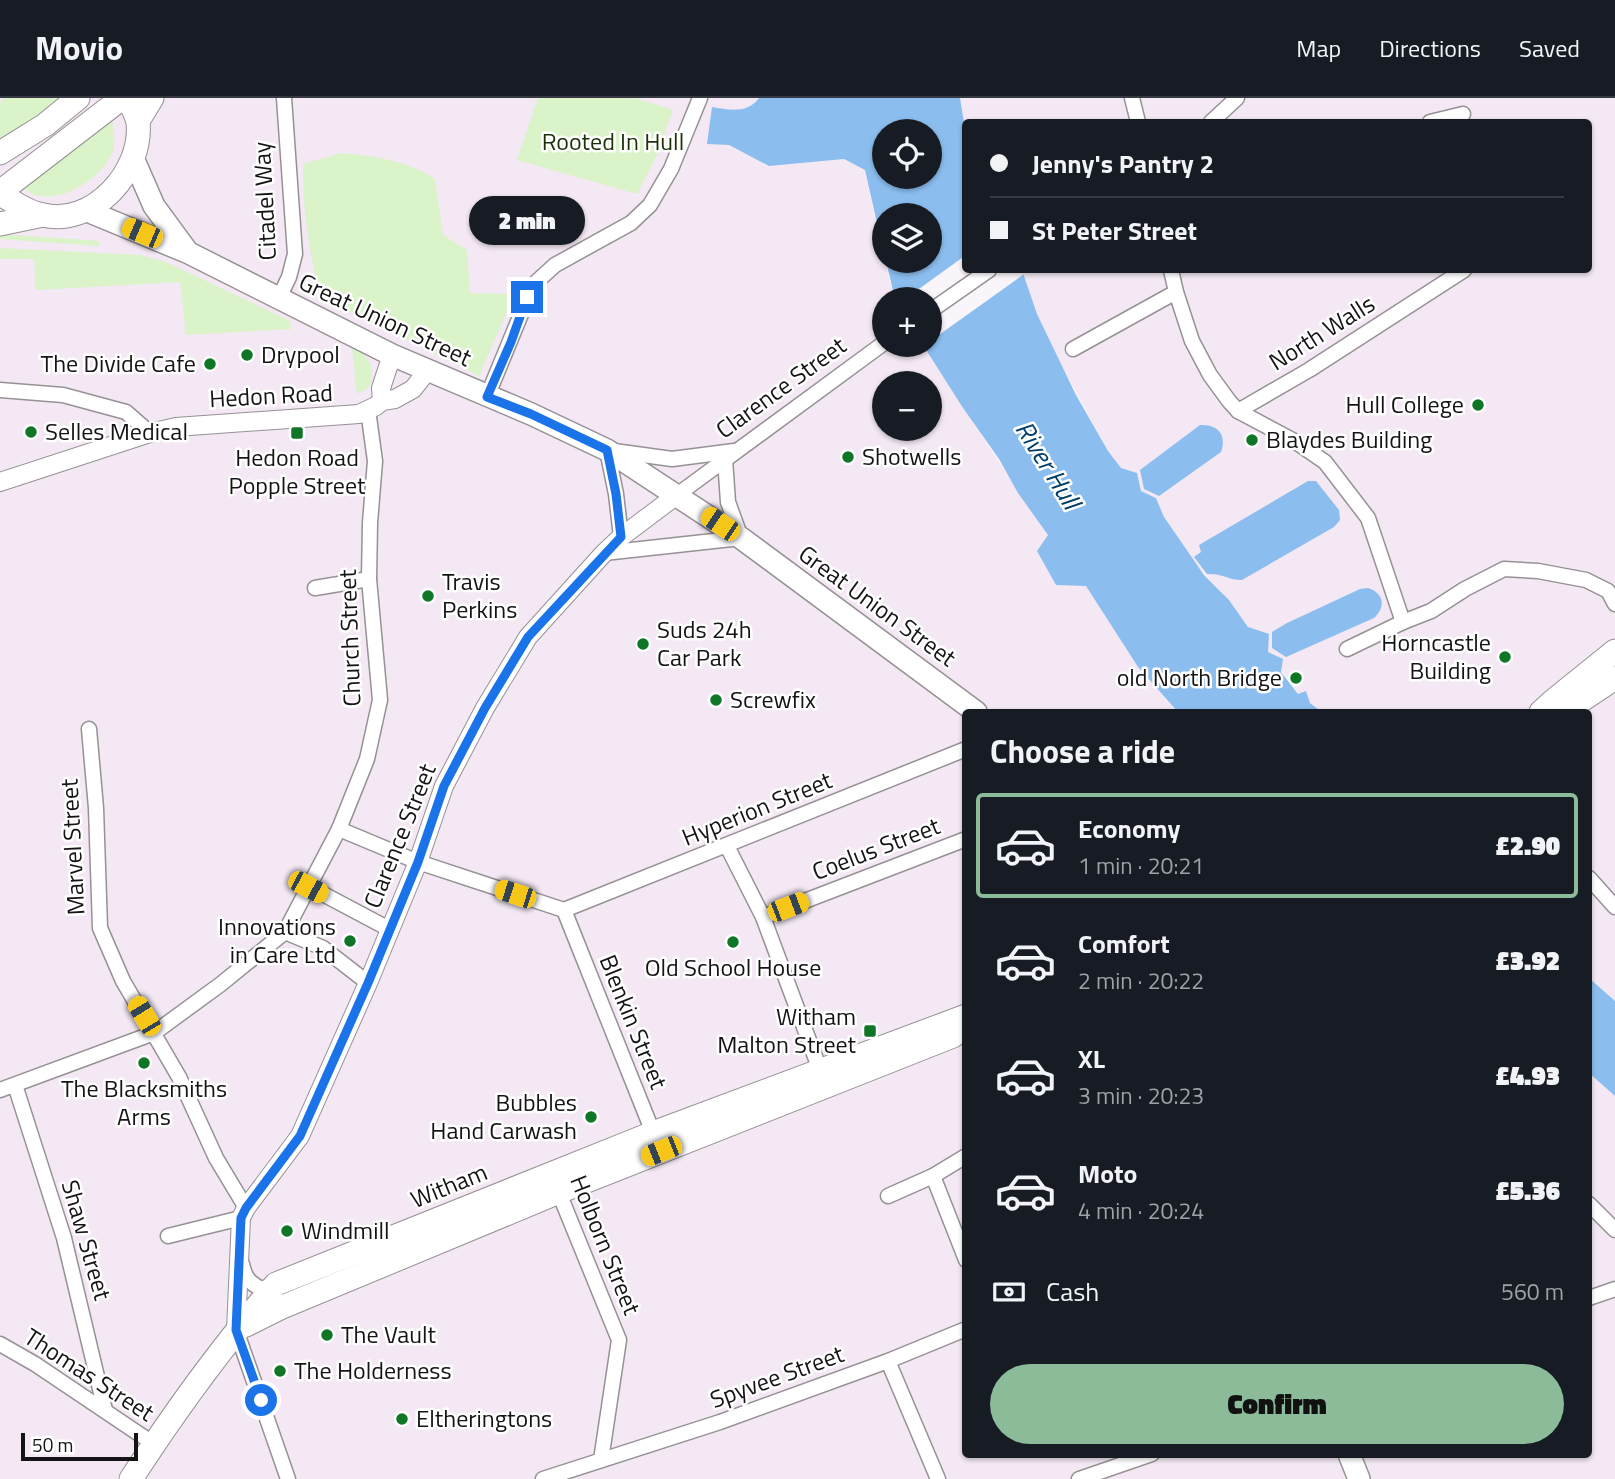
<!DOCTYPE html>
<html lang="en">
<head>
<meta charset="utf-8">
<style>
  body { margin:0; font-family:"Titillium Web",sans-serif; background:#242831; color:#f1f3f6; height:100vh; display:flex; flex-direction:column; font-size:26px; white-space:nowrap }
  * { box-sizing:border-box; margin:0 }
  p { font-size:23px; color:#9ea1a6 }
  .icon { flex:none; width:38px; height:38px; fill:none; stroke:currentColor; stroke-width:2; stroke-linecap:round; stroke-linejoin:round }
  .map { position:relative; flex:1; overflow:hidden }
  .side { position:absolute; left:962px; top:611px; width:630px; height:749px; display:flex; flex-direction:column; background:#171b24; border-radius:7px; box-shadow:0 2px 5px #0004 }
  .side>* { flex:none }
  .top-card { position:absolute; left:962px; top:21px; width:630px; height:154px; border-radius:7px; box-shadow:0 2px 5px #0004; display:grid; align-content:center; height:154px; padding:0 28px; background:#171b24 }
  .tools { position:absolute; left:872px; top:21px; display:grid; gap:14px }
  .tools a { display:grid; place-items:center; width:70px; height:70px; border-radius:50%; background:#171b24; box-shadow:0 2px 5px #0004; font-size:35px }
  .scale { position:absolute; left:21px; bottom:18px; width:117px; box-sizing:border-box; padding-left:7px; border:4px solid #151315; border-top:0; font-size:19px; line-height:24px; white-space:nowrap; color:#151315; -webkit-text-stroke:5px #fff; paint-order:stroke }
  .end { position:absolute; width:32px; height:32px; margin:-16px; border:9px solid #1a73e8; background:#fff; box-shadow:0 0 0 4px #fff }
  .from { border-radius:50% }
  .bubble { position:absolute; height:49px; border-radius:24px; background:#171b24; box-shadow:0 2px 5px #0004; font-size:23px; font-weight:800; line-height:49px; text-align:center }
  .car { position:absolute; width:21px; height:42px; margin:-21px -10px; border-radius:9px; box-shadow:0 0 5px 2px #0007; background:linear-gradient(#f5c518 24%,#345 0 40%,#f5c518 0 76%,#345 0 86%,#f5c518 0) }
  .top-card b { display:flex; align-items:center; gap:24px; height:66px; font-size:26px }
  .top-card b+b { border-top:2px solid #363941 }
  .top-card i { width:18px; height:18px; background:#f1f3f6 }
  ul { padding:0; list-style:none }
  li { display:flex; align-items:center; gap:21px; height:105px; margin:0 14px 10px; padding:0 14px; border:4px solid transparent; border-radius:7px }
  li div { flex:1 }
  li b { display:block; font-size:26px }
  li em { font-style:normal; font-weight:800 }
  li.selected { border-color:#8cbb99 }
  li>.icon { width:63px; height:63px; stroke-width:1.5 }
  h2 { padding:0 28px; font-size:32px; line-height:84px }
  .pay { display:flex; align-items:center; gap:18px; height:77px; padding:0 28px; font-size:26px }
  .pay p { margin-inline-start:auto }
  .action { display:flex; gap:14px; margin-top:auto; padding:14px 28px }
  .action a { flex:1; height:80px; border-radius:42px; background:#8cbb99; color:#111; font-size:28px; font-weight:800; line-height:80px; text-align:center }
  header { display:flex; align-items:center; gap:42px; box-sizing:border-box; height:98px; padding:0 35px; background:#171b24; border-bottom:2px solid #363941 }
  header strong { font-size:33px }
  nav { display:flex; gap:38px; margin-inline-start:auto; font-size:24px }
  .map>svg:first-child { display:block }
  .built { fill:#f3e8f3; fill-rule:evenodd }
  .green { fill:#daf3c9 }
  .water { fill:#8bbeef; fill-rule:evenodd }
  .pier { fill:#faf5fa }
  .lines { fill:none; stroke-linecap:round; stroke-linejoin:round }
  .minor-casing { stroke:#969195; stroke-width:17 }
  .tertiary-casing { stroke:#969195; stroke-width:20 }
  .primary-casing { stroke:#969195; stroke-width:24 }
  .trunk-casing { stroke:#969195; stroke-width:25 }
  .minor { stroke:#fff; stroke-width:14 }
  .tertiary { stroke:#fff; stroke-width:18 }
  .primary { stroke:#fff; stroke-width:21 }
  .trunk { stroke:#fff; stroke-width:23 }
  .route { stroke:#1a73e8; stroke-width:9 }
  .poi-dot { fill:#107627; stroke:#fff; stroke-width:2.5 }
  .labels { text-anchor:middle; stroke-width:5; stroke-linejoin:round; paint-order:stroke }
  .park-label { font-size:24px; fill:#1b3106; stroke:#fff }
  .street-label { font-size:24px; fill:#151315; stroke:#fff }
  .poi-label { font-size:24px; fill:#151315; stroke:#fff; text-anchor:start }
  .water-label { font-size:26px; font-style:italic; fill:#013e6a; stroke:#fff }
</style>
</head>
<body>
<header>
<strong>Movio</strong>
<nav><a>Map</a><a>Directions</a><a>Saved</a></nav>
</header>
<div class="map">
<svg width="1615" height="1381" viewBox="0 0 1615 1381">
  <rect width="100%" height="100%" fill="#faf5fa"/>
  <!-- built -->
  <g class="built">
    <path d="M0,0H759L756,5L738,13L707,46L728,47L769,68L844,61L865,72L884,163L895,201H884V247H923L963,310L1048,437L1037,453L1047,467L1086,488L1138,569L1178,614H966V1356H1589V975L1615,998V1381H0ZM884,285H929V331H884Z"/>
    <path d="M960,0H1615V903L1589,880V614H1322L1299,596L1229,502L1191,461L1164,419L1156,400L1141,393L1137,375L1121,370L1108,353L1054,253L1037,216L1022,172H1589V24H966V37Z"/>
  </g>
  <!-- green -->
  <g class="green">
    <path d="M4,0H64L0,47V6Z"/>
    <path d="M538,0H635L673,12L655,61L637,96L517,62Z"/>
    <path d="M112,22C114,32 116,45 112,55C102,83 46,116 22,88Z"/>
    <path d="M341,55C375,58 405,62 435,81L443,137L467,152L470,195L509,196L508,211L479,278L320,199C310,156 302,111 303,66Z"/>
    <path d="M0,136L99,143V148L0,141Z"/>
    <path d="M0,150L140,157L166,164L290,223L291,231L186,237L180,184L36,192L34,161H0Z"/>
    <path d="M352,250C370,258 377,272 368,290L357,296Z"/>
  </g>
  <!-- water -->
  <g class="water">
    <path d="M759,0H960L966,37V172H1022L1037,216L1076,297L1108,353L1121,370L1137,375L1141,393L1156,400L1164,419L1204,477L1229,502L1248,529L1269,536L1268,554L1283,561L1281,574L1298,596L1306,593L1310,605L1322,614H1178L1138,569L1086,488L1056,487L1037,453L1048,437L1018,395L999,361L963,310L923,247H929V201H895L886,163H929V117H884V156L865,72L844,61L769,68L729,47L707,46L712,9C729,12 747,16 759,0ZM884,33H929V79H884Z"/>
    <path d="M1200,327C1218,326 1227,337 1221,354L1159,398L1144,391L1140,372Z"/>
    <path d="M1308,383H1316L1339,412L1340,422L1334,429L1242,482C1228,482 1223,475 1207,476L1194,459L1201,454L1199,447Z"/>
    <path d="M1368,490C1384,495 1386,509 1374,520L1286,559L1272,550V534L1287,525L1360,491Z"/>
    <path d="M1589,880L1615,903V998L1589,975Z"/>
  </g>
  <!-- pier -->
  <path class="pier" d="M966,157V172H1026L1027,174L929,244V201H905Z"/>
  <g class="lines">
    <defs>
      <g id="minor">
        <path d="M1132,0L1138,24"/>
        <path d="M1211,24L1237,0"/>
        <path d="M1430,24L1463,16"/>
        <path d="M1171,172L1176,194L1192,243L1210,277L1229,303L1238,313L1296,344L1325,364L1368,420L1403,524"/>
        <path d="M279,200L289,179L295,156L284,0"/>
        <path d="M929,214L989,172"/>
        <path d="M1073,251L1176,194"/>
        <path d="M0,292L63,297L126,314L150,335"/>
        <path d="M487,299L533,187L555,167L631,125L650,107L671,71L700,0"/>
        <path d="M1238,313L1309,272L1464,172"/>
        <path d="M677,397L884,245"/>
        <path d="M621,439L616,396L607,352L672,361L734,353"/>
        <path d="M604,455L741,440L728,404L725,361"/>
        <path d="M315,490L369,481"/>
        <path d="M1347,551L1403,524L1431,513L1465,491L1504,471L1538,473L1586,482L1608,493L1615,506"/>
        <path d="M89,631L96,710L100,830L123,883L179,979L216,1060L246,1110"/>
        <path d="M339,731L418,764L564,812"/>
        <path d="M727,748L763,819L823,980"/>
        <path d="M1589,780L1615,809"/>
        <path d="M308,788L389,831"/>
        <path d="M564,812L966,651"/>
        <path d="M564,812L656,1042"/>
        <path d="M763,819L966,741"/>
        <path d="M285,834L323,850L368,885"/>
        <path d="M15,987L64,1140L105,1312"/>
        <path d="M0,992L154,935L221,886L285,834L339,731L367,661L380,602L369,481L370,425L375,363L368,312"/>
        <path d="M933,1078L966,1162"/>
        <path d="M557,1090L619,1242L601,1362"/>
        <path d="M888,1098L933,1078L966,1058"/>
        <path d="M1589,1106L1615,1132"/>
        <path d="M168,1138L241,1120"/>
        <path d="M242,1166C245,1180 249,1184 261,1191L276,1186"/>
        <path d="M1589,1200L1615,1191"/>
        <path d="M236,1232L288,1381"/>
        <path d="M0,1246L35,1266L154,1346"/>
        <path d="M888,1263L938,1381"/>
        <path d="M543,1381L720,1324L888,1263L966,1231"/>
        <path d="M1079,1381L1152,1356"/>
      </g>
      <g id="tertiary">
        <path d="M382,303L381,290L392,257"/>
        <path d="M0,384L150,335L176,329L359,316L376,308L382,303L395,301L413,291L427,273"/>
        <path d="M236,1232L241,1120L246,1110L300,1038L368,885L418,764L444,688L485,610L528,539L604,455L621,439L677,397"/>
      </g>
      <g id="primary">
        <path d="M133,60L154,108L187,153"/>
        <path d="M85,112L189,155L392,257L531,316L607,352L741,440L976,614"/>
        <path d="M1349,1356L1359,1381"/>
      </g>
      <g id="trunk">
        <path d="M138,23L152,0"/>
        <path d="M0,55L45,27L78,0"/>
        <path d="M0,94L122,0"/>
        <path d="M0,95C12,104 27,114 43,117C93,129 143,73 138,25C137,17 131,7 127,0"/>
        <path d="M0,126L43,117"/>
        <path d="M1541,614L1553,603L1615,553"/>
        <path d="M1564,614L1615,580"/>
        <path d="M246,1227L280,1210L559,1094L953,938"/>
        <path d="M131,1381C175,1313 223,1247 276,1186L653,1035L966,918"/>
      </g>
    </defs>
    <!-- minor casing -->
    <use href="#minor" class="minor-casing"/>
    <!-- tertiary casing -->
    <use href="#tertiary" class="tertiary-casing"/>
    <!-- primary casing -->
    <use href="#primary" class="primary-casing"/>
    <!-- trunk casing -->
    <use href="#trunk" class="trunk-casing"/>
    <!-- minor -->
    <use href="#minor" class="minor"/>
    <!-- tertiary -->
    <use href="#tertiary" class="tertiary"/>
    <!-- primary -->
    <use href="#primary" class="primary"/>
    <!-- trunk -->
    <use href="#trunk" class="trunk"/>
  </g>
  <g class="lines">
    <!-- route -->
    <path class="route" d="M261,1302L236,1232L241,1120L246,1110L300,1038L368,885L418,764L444,688L485,610L528,539L621,439L616,396L607,352L531,316L487,299L511,244L527,199"/>
  </g>
  <!-- markers -->
  <g class="poi-dot">
    <circle cx="247" cy="257" r="7"/>
    <circle cx="210" cy="266" r="7"/>
    <circle cx="1478" cy="307" r="7"/>
    <circle cx="31" cy="334" r="7"/>
    <rect x="290" y="328" width="14" height="14" rx="3.5"/>
    <circle cx="1252" cy="342" r="7"/>
    <circle cx="848" cy="359" r="7"/>
    <circle cx="428" cy="498" r="7"/>
    <circle cx="643" cy="546" r="7"/>
    <circle cx="1505" cy="559" r="7"/>
    <circle cx="1296" cy="580" r="7"/>
    <circle cx="716" cy="602" r="7"/>
    <circle cx="350" cy="843" r="7"/>
    <circle cx="733" cy="844" r="7"/>
    <rect x="863" y="926" width="14" height="14" rx="3.5"/>
    <circle cx="144" cy="965" r="7"/>
    <circle cx="591" cy="1019" r="7"/>
    <circle cx="287" cy="1133" r="7"/>
    <circle cx="327" cy="1237" r="7"/>
    <circle cx="280" cy="1273" r="7"/>
    <circle cx="402" cy="1321" r="7"/>
  </g>
  <g class="labels">
    <!-- park labels -->
    <g class="park-label">
      <text x="613" y="52">Rooted In Hull</text>
    </g>
    <!-- street labels -->
    <g class="street-label">
      <text transform="translate(265 103) rotate(-93)" y="8">Citadel Way</text>
      <text transform="translate(385 222) rotate(25)" y="8">Great Union Street</text>
      <text transform="translate(1322 235) rotate(-32)" y="8">North Walls</text>
      <text transform="translate(781 290) rotate(-36)" y="8">Clarence Street</text>
      <text transform="translate(271 298) rotate(-3)" y="8">Hedon Road</text>
      <text transform="translate(877 508) rotate(36)" y="8">Great Union Street</text>
      <text transform="translate(350 540) rotate(-92)" y="8">Church Street</text>
      <text transform="translate(757 711) rotate(-22)" y="8">Hyperion Street</text>
      <text transform="translate(400 738) rotate(-68)" y="8">Clarence Street</text>
      <text transform="translate(73 749) rotate(-93)" y="8">Marvel Street</text>
      <text transform="translate(876 751) rotate(-21)" y="8">Coelus Street</text>
      <text transform="translate(633 924) rotate(68)" y="8">Blenkin Street</text>
      <text transform="translate(449 1088) rotate(-22)" y="8">Witham</text>
      <text transform="translate(86 1142) rotate(74)" y="8">Shaw Street</text>
      <text transform="translate(605 1147) rotate(68)" y="8">Holborn Street</text>
      <text transform="translate(89 1277) rotate(33)" y="8">Thomas Street</text>
      <text transform="translate(777 1279) rotate(-20)" y="8">Spyvee Street</text>
    </g>
    <!-- poi labels -->
    <g class="poi-label">
      <text x="261" y="265">Drypool</text>
      <text x="196" y="274" text-anchor="end">The Divide Cafe</text>
      <text x="1464" y="315" text-anchor="end">Hull College</text>
      <text x="45" y="342">Selles Medical</text>
      <text x="1266" y="350">Blaydes Building</text>
      <text x="862" y="367">Shotwells</text>
      <text x="297" y="368" text-anchor="middle">Hedon Road<tspan x="297" dy="28">Popple Street</tspan></text>
      <text x="442" y="492">Travis<tspan x="442" dy="28">Perkins</tspan></text>
      <text x="657" y="540">Suds 24h<tspan x="657" dy="28">Car Park</tspan></text>
      <text x="1491" y="553" text-anchor="end">Horncastle<tspan x="1491" dy="28">Building</tspan></text>
      <text x="1282" y="588" text-anchor="end">old North Bridge</text>
      <text x="730" y="610">Screwfix</text>
      <text x="336" y="837" text-anchor="end">Innovations<tspan x="336" dy="28">in Care Ltd</tspan></text>
      <text x="733" y="878" text-anchor="middle">Old School House</text>
      <text x="856" y="927" text-anchor="end">Witham<tspan x="856" dy="28">Malton Street</tspan></text>
      <text x="144" y="999" text-anchor="middle">The Blacksmiths<tspan x="144" dy="28">Arms</tspan></text>
      <text x="577" y="1013" text-anchor="end">Bubbles<tspan x="577" dy="28">Hand Carwash</tspan></text>
      <text x="301" y="1141">Windmill</text>
      <text x="341" y="1245">The Vault</text>
      <text x="294" y="1281">The Holderness</text>
      <text x="416" y="1329">Eltheringtons</text>
    </g>
    <!-- water labels -->
    <g class="water-label">
      <text transform="translate(1048 367) rotate(58)" y="9">River Hull</text>
    </g>
  </g>
</svg>
<div class="tools">
<a><svg class="icon" aria-label="locate" viewBox="0 0 24 24"><circle cx="12" cy="12" r="6"/><path d="M12 2v4M12 18v4M2 12h4M18 12h4"/></svg></a>
<a><svg class="icon" aria-label="layers" viewBox="0 0 24 24"><path d="M12 4l9 5-9 5-9-5zM3 14l9 5 9-5"/></svg></a>
<a>+</a>
<a>−</a>
</div>
<div class="scale">50 m</div>
<i class="end from" style="left:261px;top:1302px"></i>
<i class="end" style="left:527px;top:199px"></i>
<div class="bubble" style="left:469px;top:98px;width:116px">2 min</div>
<i class="car" style="left:142px;top:135px;rotate:293deg"></i>
<i class="car" style="left:720px;top:426px;rotate:304deg"></i>
<i class="car" style="left:308px;top:789px;rotate:118deg"></i>
<i class="car" style="left:515px;top:796px;rotate:288deg"></i>
<i class="car" style="left:788px;top:809px;rotate:69deg"></i>
<i class="car" style="left:144px;top:918px;rotate:329deg"></i>
<i class="car" style="left:661px;top:1053px;rotate:248deg"></i>
<div class="top-card">
<b><i class="from"></i>Jenny's Pantry 2</b>
<b><i></i>St Peter Street</b>
</div>
<section class="side">
<h2>Choose a ride</h2>
<ul>
<li class="selected"><svg class="icon" aria-label="car" viewBox="0 0 24 24"><path d="M5 17H2v-5l4-1 3-4h7l3 4 3 1v5h-3M9 17h6M6 11h13"/><circle cx="7" cy="17" r="2"/><circle cx="17" cy="17" r="2"/></svg><div><b>Economy</b><p>1 min · 20:21</p></div><em>£2.90</em></li>
<li><svg class="icon" aria-label="car" viewBox="0 0 24 24"><path d="M5 17H2v-5l4-1 3-4h7l3 4 3 1v5h-3M9 17h6M6 11h13"/><circle cx="7" cy="17" r="2"/><circle cx="17" cy="17" r="2"/></svg><div><b>Comfort</b><p>2 min · 20:22</p></div><em>£3.92</em></li>
<li><svg class="icon" aria-label="car" viewBox="0 0 24 24"><path d="M5 17H2v-5l4-1 3-4h7l3 4 3 1v5h-3M9 17h6M6 11h13"/><circle cx="7" cy="17" r="2"/><circle cx="17" cy="17" r="2"/></svg><div><b>XL</b><p>3 min · 20:23</p></div><em>£4.93</em></li>
<li><svg class="icon" aria-label="car" viewBox="0 0 24 24"><path d="M5 17H2v-5l4-1 3-4h7l3 4 3 1v5h-3M9 17h6M6 11h13"/><circle cx="7" cy="17" r="2"/><circle cx="17" cy="17" r="2"/></svg><div><b>Moto</b><p>4 min · 20:24</p></div><em>£5.36</em></li>
</ul>
<div class="pay"><svg class="icon" aria-label="cash" viewBox="0 0 24 24"><path d="M3 7h18v10H3z"/><circle cx="12" cy="12" r="2"/></svg>Cash<p>560 m</p></div>
<div class="action"><a>Confirm</a></div>
</section>
</div>
</body>
</html>
